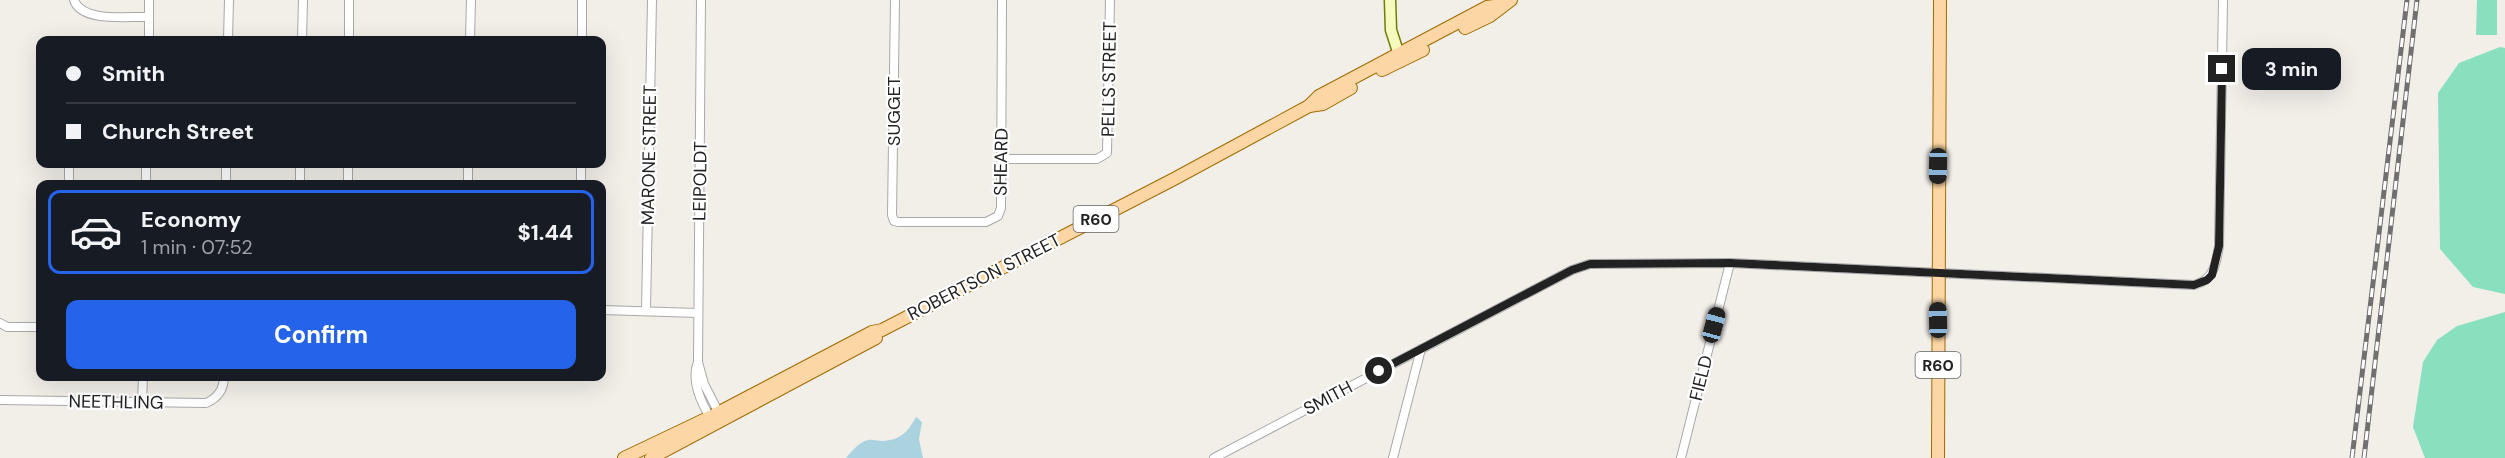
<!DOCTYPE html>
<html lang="en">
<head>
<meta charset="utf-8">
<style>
  body { margin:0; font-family:"DM Sans",sans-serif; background:#242831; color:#f1f3f6; height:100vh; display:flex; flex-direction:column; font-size:22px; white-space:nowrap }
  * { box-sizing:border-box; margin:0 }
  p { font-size:20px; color:#9ea1a6 }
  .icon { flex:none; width:33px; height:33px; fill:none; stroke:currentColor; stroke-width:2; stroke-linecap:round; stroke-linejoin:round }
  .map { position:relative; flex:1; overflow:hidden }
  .details { position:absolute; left:36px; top:180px; width:570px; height:201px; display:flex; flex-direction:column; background:#171b24; border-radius:12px; box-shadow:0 6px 24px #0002 }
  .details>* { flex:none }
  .banner { position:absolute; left:36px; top:36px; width:570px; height:132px; border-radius:12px; box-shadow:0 6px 24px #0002; display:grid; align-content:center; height:132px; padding:0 30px; background:#171b24 }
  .end { position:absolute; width:27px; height:27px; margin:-14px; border:8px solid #222; background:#fff; box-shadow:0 0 0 3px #fff }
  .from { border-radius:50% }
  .bubble { position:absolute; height:42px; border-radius:12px; background:#171b24; box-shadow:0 6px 24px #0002; font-size:20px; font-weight:700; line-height:42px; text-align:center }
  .car { position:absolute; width:18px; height:36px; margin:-18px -9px; border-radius:8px; box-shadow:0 0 4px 2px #0007; background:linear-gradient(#222 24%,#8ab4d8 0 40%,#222 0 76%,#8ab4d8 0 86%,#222 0) }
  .banner b { display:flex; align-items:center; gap:21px; height:57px; font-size:22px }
  .banner b+b { border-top:2px solid #363941 }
  .banner i { width:15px; height:15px; background:#f1f3f6 }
  ul { padding:10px 0 0; list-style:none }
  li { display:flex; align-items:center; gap:18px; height:84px; margin:0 12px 9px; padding:0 18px; border:3px solid transparent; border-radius:12px }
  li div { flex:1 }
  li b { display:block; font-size:22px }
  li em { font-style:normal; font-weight:700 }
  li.active { border-color:#2563eb }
  li>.icon { width:54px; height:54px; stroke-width:1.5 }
  .primary-button { display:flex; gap:12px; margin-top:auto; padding:12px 30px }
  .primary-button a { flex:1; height:69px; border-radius:12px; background:#2563eb; color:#fff; font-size:24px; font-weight:700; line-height:69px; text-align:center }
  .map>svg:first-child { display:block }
  .pitch { fill:#88e0be }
  .water { fill:#aad3df }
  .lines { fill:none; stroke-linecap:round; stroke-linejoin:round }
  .street-casing { stroke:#a9a9a9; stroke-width:10 }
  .secondary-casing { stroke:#707d05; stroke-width:13 }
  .primary-casing { stroke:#a06b00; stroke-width:14 }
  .street { stroke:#fff; stroke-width:8 }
  .secondary { stroke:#f7fabf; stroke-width:10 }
  .primary { stroke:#fcd6a4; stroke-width:12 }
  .rail-casing { stroke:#707070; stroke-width:5 }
  .rail { stroke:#fff; stroke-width:3; stroke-dasharray:9; stroke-linecap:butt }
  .route { stroke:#222; stroke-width:8 }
  .labels { text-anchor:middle; stroke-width:4.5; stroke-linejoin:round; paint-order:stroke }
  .shield { fill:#fff; stroke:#646464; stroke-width:1.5 }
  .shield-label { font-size:16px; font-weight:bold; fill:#222 }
  .street-label { font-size:18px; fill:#222; stroke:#fff }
</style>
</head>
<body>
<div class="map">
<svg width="2505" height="458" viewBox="0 0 2505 458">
  <rect width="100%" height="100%" fill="#f2efe9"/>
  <!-- pitch -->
  <g class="pitch">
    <path d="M2477,0H2497V35H2476Z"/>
    <path d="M2500,47L2505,48V294L2473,287L2440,249L2438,93L2459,63Z"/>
    <path d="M2505,312V458H2425L2413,427L2423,362L2437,340L2457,326Z"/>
  </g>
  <!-- water -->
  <path class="water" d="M916,417L922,422L919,439L923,458H846C852,451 859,442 868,440C873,439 878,441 883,441C900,440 908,432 916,417Z"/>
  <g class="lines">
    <defs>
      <g id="street">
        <path d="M74,0C82,23 128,16 149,17"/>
        <path d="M701,0L698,362C690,381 702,404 712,421"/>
        <path d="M895,0L892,215L894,221L898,222H986L998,216L1001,208L1002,0"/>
        <path d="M149,40V0"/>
        <path d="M228,40L229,0"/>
        <path d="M302,40L303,0"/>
        <path d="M349,40V0"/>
        <path d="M470,40L471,0"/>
        <path d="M582,40V0"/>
        <path d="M1001,159H1097L1107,153L1110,0"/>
        <path d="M69,184V164"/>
        <path d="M146,184V164"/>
        <path d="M226,184V164"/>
        <path d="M300,184V164"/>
        <path d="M348,184V164"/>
        <path d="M468,184V164"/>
        <path d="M581,184V164"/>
        <path d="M602,310L698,313"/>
        <path d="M646,310L652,0"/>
        <path d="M0,323L7,327H40"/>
        <path d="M698,362L704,384L720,415"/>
        <path d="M0,400L206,403C218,398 224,389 224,376"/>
        <path d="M142,402L143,376"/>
        <path d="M1214,458L1572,270L1590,264L1730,263L2194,285C2214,280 2216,264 2219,246L2223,0"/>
        <path d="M1393,458L1421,349"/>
        <path d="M1681,458L1730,263"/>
      </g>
      <path id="secondary" d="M1390,0L1391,30L1401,61"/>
      <g id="primary">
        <path d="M1465,28L1490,16L1511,0"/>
        <path d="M1382,70L1423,50"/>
        <path d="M1309,106L1323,104L1351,88"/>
        <path d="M624,458L710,417L872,332L882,330L1174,179L1309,106L1319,96L1487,7L1501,5"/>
        <path d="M651,458L876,338"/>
        <path d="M1938,458L1940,0"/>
      </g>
    </defs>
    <!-- street casing -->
    <use href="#street" class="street-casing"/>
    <!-- secondary casing -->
    <use href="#secondary" class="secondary-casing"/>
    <!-- primary casing -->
    <use href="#primary" class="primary-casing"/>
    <!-- street -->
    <use href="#street" class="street"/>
    <!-- secondary -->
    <use href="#secondary" class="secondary"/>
    <!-- primary -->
    <use href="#primary" class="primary"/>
    <defs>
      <g id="rail">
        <path d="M2352,458L2407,0"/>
        <path d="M2364,458L2417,0"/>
      </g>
    </defs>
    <!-- rail casing -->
    <use href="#rail" class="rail-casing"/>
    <!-- rail -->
    <use href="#rail" class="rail"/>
  </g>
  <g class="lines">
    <!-- route -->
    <path class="route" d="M1379,371L1572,270L1590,264L1730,263L2194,285L2207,280L2212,275L2219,246L2222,69"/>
  </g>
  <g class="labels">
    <!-- shield labels -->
    <g class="shield">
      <rect x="1073.5" y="206" width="45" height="26" rx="4.5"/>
      <rect x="1915.5" y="352" width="45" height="26" rx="4.5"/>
    </g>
    <g class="shield-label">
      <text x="1096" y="225">R60</text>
      <text x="1938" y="371">R60</text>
    </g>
    <!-- street labels -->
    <g class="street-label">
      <text transform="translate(1109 79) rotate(-89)" y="6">PELLS STREET</text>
      <text transform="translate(894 111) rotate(-90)" y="6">SUGGET</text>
      <text transform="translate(649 155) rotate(-89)" y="6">MARONE STREET</text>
      <text transform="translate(1001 162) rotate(-89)" y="6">SHEARD</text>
      <text transform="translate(700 181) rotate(-89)" y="6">LEIPOLDT</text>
      <text transform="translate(984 277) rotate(-27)" y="6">ROBERTSON STREET</text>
      <text transform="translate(1701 378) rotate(-76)" y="6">FIELD</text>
      <text transform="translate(1328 398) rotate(-28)" y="6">SMITH</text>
      <text transform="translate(116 402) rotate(1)" y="6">NEETHLING</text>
    </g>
  </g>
</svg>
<i class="end from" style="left:1379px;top:371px"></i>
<i class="end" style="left:2222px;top:69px"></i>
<div class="bubble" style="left:2242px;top:48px;width:99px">3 min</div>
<i class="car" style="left:1938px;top:166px;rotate:181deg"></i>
<i class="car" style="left:1938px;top:320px;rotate:359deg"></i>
<i class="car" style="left:1714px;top:325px;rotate:15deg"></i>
<div class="banner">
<b><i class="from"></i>Smith</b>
<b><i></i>Church Street</b>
</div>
<section class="details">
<ul>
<li class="active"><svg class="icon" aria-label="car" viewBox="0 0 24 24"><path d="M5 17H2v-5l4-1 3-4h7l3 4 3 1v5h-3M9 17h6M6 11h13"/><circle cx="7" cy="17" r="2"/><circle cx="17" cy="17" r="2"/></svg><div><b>Economy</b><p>1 min · 07:52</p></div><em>$1.44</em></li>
</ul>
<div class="primary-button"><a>Confirm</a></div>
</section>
</div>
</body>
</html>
